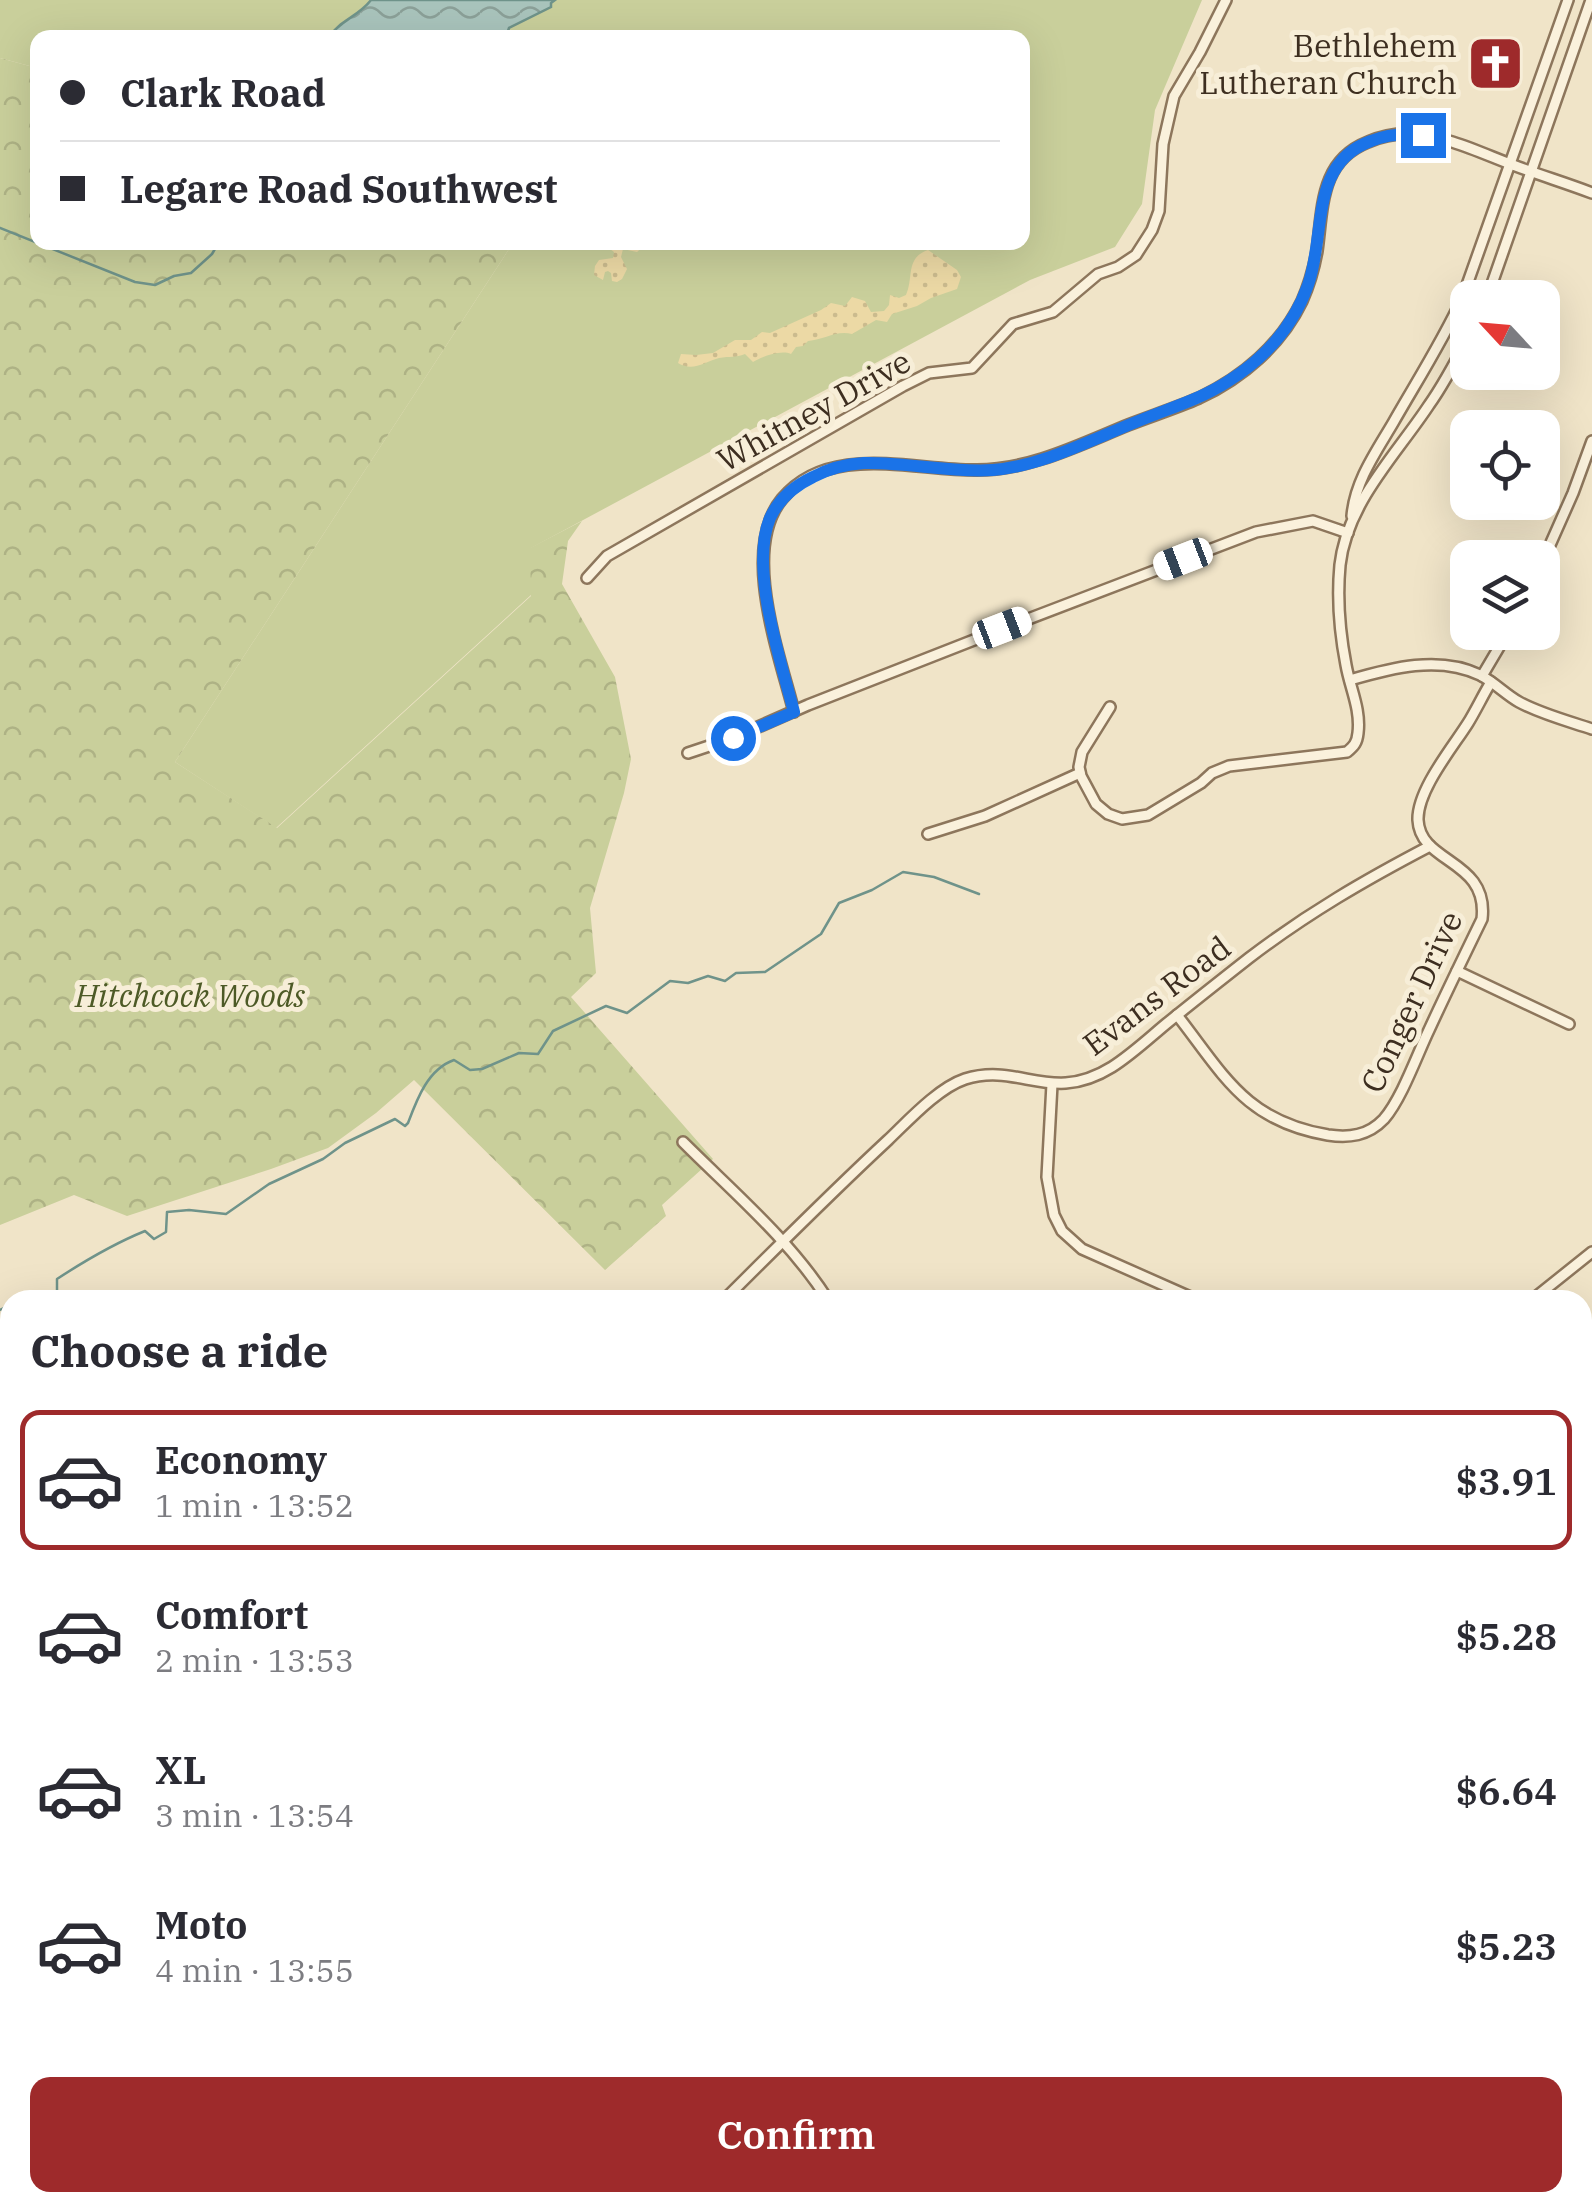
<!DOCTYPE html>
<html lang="en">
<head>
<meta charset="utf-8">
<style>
  body { margin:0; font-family:"IBM Plex Serif",serif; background:#f2f2f3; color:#2b2b33; height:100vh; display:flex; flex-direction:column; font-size:38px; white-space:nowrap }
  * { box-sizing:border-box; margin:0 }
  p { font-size:32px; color:#7c7c81 }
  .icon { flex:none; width:55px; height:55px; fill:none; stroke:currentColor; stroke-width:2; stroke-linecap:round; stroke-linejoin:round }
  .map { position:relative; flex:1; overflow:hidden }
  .panel { position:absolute; left:0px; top:1290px; width:1592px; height:922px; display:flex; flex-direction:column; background:#fff; border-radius:30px 30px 0 0; box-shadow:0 10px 40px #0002 }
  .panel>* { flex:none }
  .guide { position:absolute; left:30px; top:30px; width:1000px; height:220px; border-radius:20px; box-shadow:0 10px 40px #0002; display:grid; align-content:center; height:220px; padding:0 30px; background:#fff }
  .needle { width:65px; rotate:296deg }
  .controls { position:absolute; left:1450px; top:280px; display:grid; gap:20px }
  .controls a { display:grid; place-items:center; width:110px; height:110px; border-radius:20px; background:#fff; box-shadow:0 10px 40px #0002; font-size:50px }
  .end { position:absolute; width:45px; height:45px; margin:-22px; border:12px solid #1a73e8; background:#fff; box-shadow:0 0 0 5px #fff }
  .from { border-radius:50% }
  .car { position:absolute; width:30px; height:60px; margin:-30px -15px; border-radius:12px; box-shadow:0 0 8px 2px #0007; background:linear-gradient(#fff 24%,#345 0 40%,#fff 0 76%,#345 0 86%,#fff 0) }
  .guide b { display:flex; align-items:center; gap:35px; height:95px; font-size:38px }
  .guide b+b { border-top:2px solid #e1e1e2 }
  .guide i { width:25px; height:25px; background:#2b2b33 }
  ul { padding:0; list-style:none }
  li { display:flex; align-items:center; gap:30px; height:140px; margin:0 20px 15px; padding:0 10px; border:5px solid transparent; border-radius:20px }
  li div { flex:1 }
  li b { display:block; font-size:38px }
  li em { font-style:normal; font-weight:600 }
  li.current { border-color:#9e2a2b }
  li>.icon { width:90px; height:90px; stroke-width:1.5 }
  h2 { padding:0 30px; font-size:45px; line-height:120px }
  .primary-button { display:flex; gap:20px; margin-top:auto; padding:20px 30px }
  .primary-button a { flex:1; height:115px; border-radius:20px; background:#9e2a2b; color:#fff; font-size:40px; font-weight:600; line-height:115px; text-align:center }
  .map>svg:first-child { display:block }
  .grass { fill:#c9cf9b }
  .sand { fill:url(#sand-dots) }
  .park { fill:url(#park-crowns) }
  .water { fill:url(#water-waves); stroke:#6f938a; stroke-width:2.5 }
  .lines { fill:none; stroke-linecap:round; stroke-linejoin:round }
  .stream { stroke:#6f938a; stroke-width:2.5 }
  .street-casing { stroke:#8d765c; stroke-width:14 }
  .street { stroke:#faf1dc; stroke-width:9 }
  .route { stroke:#1a73e8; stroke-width:12 }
  .labels { text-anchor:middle; stroke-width:10; stroke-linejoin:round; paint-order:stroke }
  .poi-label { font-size:32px; fill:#3d2e20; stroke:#f7eed8; text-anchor:end }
  .street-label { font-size:32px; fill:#3d2e20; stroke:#f7eed8 }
  .park-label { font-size:32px; font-style:italic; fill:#4d5a26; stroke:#f7eed8 }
</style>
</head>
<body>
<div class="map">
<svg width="1592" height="2212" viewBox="0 0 1592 2212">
  <defs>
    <pattern id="sand-dots" width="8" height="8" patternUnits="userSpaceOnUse" patternTransform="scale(2.5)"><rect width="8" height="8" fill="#ecd9a5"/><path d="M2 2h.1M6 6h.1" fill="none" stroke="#cbbb8e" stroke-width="1.8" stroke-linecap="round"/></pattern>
    <pattern id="park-crowns" width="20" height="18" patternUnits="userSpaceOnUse" patternTransform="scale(2.5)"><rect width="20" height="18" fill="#c9cf9b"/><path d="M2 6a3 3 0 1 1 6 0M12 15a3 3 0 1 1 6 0" fill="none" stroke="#aeb285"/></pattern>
    <pattern id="water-waves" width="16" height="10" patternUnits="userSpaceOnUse" patternTransform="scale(2.5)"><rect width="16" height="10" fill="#a9c4bc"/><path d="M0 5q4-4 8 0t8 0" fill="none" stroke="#8ba098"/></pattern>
  </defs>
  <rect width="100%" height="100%" fill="#f0e4c8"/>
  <!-- grass -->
  <path class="grass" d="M0,0H1202L1155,110L1142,204L1115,247L1030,280L531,548V595L276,828L175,762L513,243L1022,242V38H38L37,68L0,58Z"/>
  <!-- sand -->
  <g class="sand">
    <path d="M611,243H647L637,252L623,249L621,257L627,269L622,279L617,282L612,281L611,273L608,271L605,272L603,280L594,275L595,266L599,260L613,258L614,252L610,249Z"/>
    <path d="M928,250L957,270L961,277L957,289L931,298L917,306L892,314L887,322L876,320L852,334C836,330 824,340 808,341L803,346L796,347L791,354C781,349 761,357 753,362L745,354C735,358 730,356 719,358C704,362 693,372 678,363L681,354L696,355L713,353L735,340H751L762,332L770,333L821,310L831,303L845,306L852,297L865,301L871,312L884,311L889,305L890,295L899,298L906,295C914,277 905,258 928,250Z"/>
  </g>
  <!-- park -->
  <path class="park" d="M0,58L37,68L38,242L513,243L175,762L277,828L531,596L530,548L582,521L568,541L562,584L615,677L631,759L624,793L590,908L596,973L571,997L713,1159L662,1205L666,1216L605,1270L414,1080L376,1113L328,1148L271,1169L127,1216L74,1195L0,1225Z"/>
  <!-- water -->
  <path class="water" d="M371,0H555L551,3V7L509,28L506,37H329C339,21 359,16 371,0Z"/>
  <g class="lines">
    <!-- stream -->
    <g class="stream">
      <path d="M0,228L135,282L155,285L174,276L191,273L212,254L219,242"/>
      <path d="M20,1300L31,1294L44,1300"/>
      <path d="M49,1300L57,1298V1279C86,1260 113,1244 145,1231L154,1239L166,1232L167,1212L189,1210L226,1214L269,1184L323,1159L345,1143L395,1119L405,1126L408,1123C417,1099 428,1069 454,1060L470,1070L482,1069L519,1053L538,1054L553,1031L606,1006L627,1013L670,981L688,983L708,976L725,981L736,973L765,972L821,934L839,903L872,890L903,872L934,877L979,894"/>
      <path d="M0,1310L10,1305"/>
    </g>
    <defs>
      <g id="street">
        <path d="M1487,298L1591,0"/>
        <path d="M1352,516C1355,481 1376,452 1393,423C1417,381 1442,342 1462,299L1568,0"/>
        <path d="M1542,563L1573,493L1592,441"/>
        <path d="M587,578L607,556L903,386L929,373L972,368L1013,324L1053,312L1098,274L1118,267L1136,255L1152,230L1159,211L1163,144L1174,96L1200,52L1226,0"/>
        <path d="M1482,676L1508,632"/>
        <path d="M1350,680C1391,668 1439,655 1480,675C1494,682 1505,694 1519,702C1541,714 1568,721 1592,729"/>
        <path d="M1110,707L1082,752L1079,767L1081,776L1096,804L1108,814L1122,819L1148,815L1201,783L1212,773L1229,766L1347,752C1354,746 1357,743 1358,733C1361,709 1350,688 1346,665C1340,634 1337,597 1340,565C1347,503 1396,455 1429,405C1444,384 1456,361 1468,338"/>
        <path d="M794,712C780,656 740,550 782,499C829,442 914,471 977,470C1030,470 1079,445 1128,425C1151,416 1176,408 1199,398C1242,378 1281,345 1302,301C1309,285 1314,268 1317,251C1323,207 1320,161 1368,142C1382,136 1397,133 1412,134C1447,136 1481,153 1513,165C1539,175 1566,183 1592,193"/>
        <path d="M688,753L733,738L808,705L1002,629L1256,532L1313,521L1348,533"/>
        <path d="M928,834L985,816L1080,773"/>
        <path d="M1457,971L1569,1024"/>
        <path d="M1177,1015C1224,1075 1245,1121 1328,1135C1349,1138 1368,1136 1384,1119C1402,1098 1417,1055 1429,1030C1446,993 1464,956 1482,919C1489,859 1420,864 1418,820C1417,790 1453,747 1468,723C1476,710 1483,695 1491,682"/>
        <path d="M1052,1084L1047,1177L1054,1215L1062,1231L1082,1249L1197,1300"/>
        <path d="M683,1142C733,1192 790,1240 828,1300"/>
        <path d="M724,1300C778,1246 832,1192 888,1140C908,1121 938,1088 965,1079C1020,1062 1051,1105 1112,1067C1131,1055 1148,1039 1166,1024C1193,1002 1221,980 1249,958C1308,913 1365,880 1430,846"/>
        <path d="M1532,1300L1592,1252"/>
        <path d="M1582,1543L1592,1535"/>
        <path d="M0,1629L10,1630"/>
        <path d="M1582,1760L1592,1763"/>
        <path d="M0,1850L10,1843"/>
        <path d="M0,2055L10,2054"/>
        <path d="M0,2078H10"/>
        <path d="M1582,2089L1592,2084"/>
        <path d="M359,2212L361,2202"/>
        <path d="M1069,2212L1079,2202"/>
        <path d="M1374,2212L1382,2202"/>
      </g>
    </defs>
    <!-- street casing -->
    <use href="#street" class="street-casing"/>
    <!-- street -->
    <use href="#street" class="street"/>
  </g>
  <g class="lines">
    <!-- route -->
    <path class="route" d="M733,738L794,712C781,661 749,568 770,518C779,499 794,486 813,477C828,469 847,464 864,463C907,462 950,473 993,470C1042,466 1091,440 1136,422C1167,409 1199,400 1227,382C1264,359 1293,327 1308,285C1326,235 1309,163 1371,141C1388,134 1404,133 1423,135"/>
  </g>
  <!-- icons -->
  <defs>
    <symbol id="church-square" viewBox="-11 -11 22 22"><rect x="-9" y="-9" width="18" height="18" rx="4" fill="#9e2a2b" stroke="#f7eed8"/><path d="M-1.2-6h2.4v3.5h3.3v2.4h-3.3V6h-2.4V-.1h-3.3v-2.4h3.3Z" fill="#fff"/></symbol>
  </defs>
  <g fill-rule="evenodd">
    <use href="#church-square" x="1464" y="32" width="63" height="63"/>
  </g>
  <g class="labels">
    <!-- poi labels -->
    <g class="poi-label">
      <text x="1457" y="57">Bethlehem<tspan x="1457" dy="37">Lutheran Church</tspan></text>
    </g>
    <!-- street labels -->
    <g class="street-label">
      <text transform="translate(814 411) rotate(-29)" y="11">Whitney Drive</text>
      <text transform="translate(1157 996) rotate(-37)" y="11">Evans Road</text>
      <text transform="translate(1412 1002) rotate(-65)" y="11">Conger Drive</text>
    </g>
    <!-- park labels -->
    <g class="park-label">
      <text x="190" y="1007">Hitchcock Woods</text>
    </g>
  </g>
</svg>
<div class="controls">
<a><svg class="needle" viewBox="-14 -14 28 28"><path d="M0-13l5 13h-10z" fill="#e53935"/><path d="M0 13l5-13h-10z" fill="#7c7c81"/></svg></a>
<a><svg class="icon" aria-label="locate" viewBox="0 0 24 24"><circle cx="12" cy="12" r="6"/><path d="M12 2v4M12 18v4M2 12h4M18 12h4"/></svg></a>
<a><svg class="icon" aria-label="layers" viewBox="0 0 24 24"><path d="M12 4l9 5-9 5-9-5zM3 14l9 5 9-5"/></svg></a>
</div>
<i class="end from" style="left:733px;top:738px"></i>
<i class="end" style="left:1423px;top:135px"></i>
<i class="car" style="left:1183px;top:559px;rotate:249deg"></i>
<i class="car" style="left:1002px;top:628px;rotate:69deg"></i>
<div class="guide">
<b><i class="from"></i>Clark Road</b>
<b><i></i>Legare Road Southwest</b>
</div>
<section class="panel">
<h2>Choose a ride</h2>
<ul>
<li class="current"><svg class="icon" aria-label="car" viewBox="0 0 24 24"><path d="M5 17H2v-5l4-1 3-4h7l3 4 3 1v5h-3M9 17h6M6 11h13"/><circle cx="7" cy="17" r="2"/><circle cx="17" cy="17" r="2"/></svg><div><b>Economy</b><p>1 min · 13:52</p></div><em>$3.91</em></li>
<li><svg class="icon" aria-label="car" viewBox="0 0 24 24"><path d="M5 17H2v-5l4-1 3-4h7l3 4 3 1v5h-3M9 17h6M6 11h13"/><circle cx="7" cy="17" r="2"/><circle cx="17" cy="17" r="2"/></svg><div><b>Comfort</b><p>2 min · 13:53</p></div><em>$5.28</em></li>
<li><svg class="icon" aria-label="car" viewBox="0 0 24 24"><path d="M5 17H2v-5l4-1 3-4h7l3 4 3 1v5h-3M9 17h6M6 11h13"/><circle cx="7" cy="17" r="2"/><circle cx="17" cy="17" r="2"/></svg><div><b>XL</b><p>3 min · 13:54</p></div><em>$6.64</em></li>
<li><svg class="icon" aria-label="car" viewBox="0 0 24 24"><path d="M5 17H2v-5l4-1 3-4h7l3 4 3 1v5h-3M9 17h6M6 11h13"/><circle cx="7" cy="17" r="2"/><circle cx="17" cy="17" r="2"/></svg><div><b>Moto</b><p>4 min · 13:55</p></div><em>$5.23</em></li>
</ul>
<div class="primary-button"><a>Confirm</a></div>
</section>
</div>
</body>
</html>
